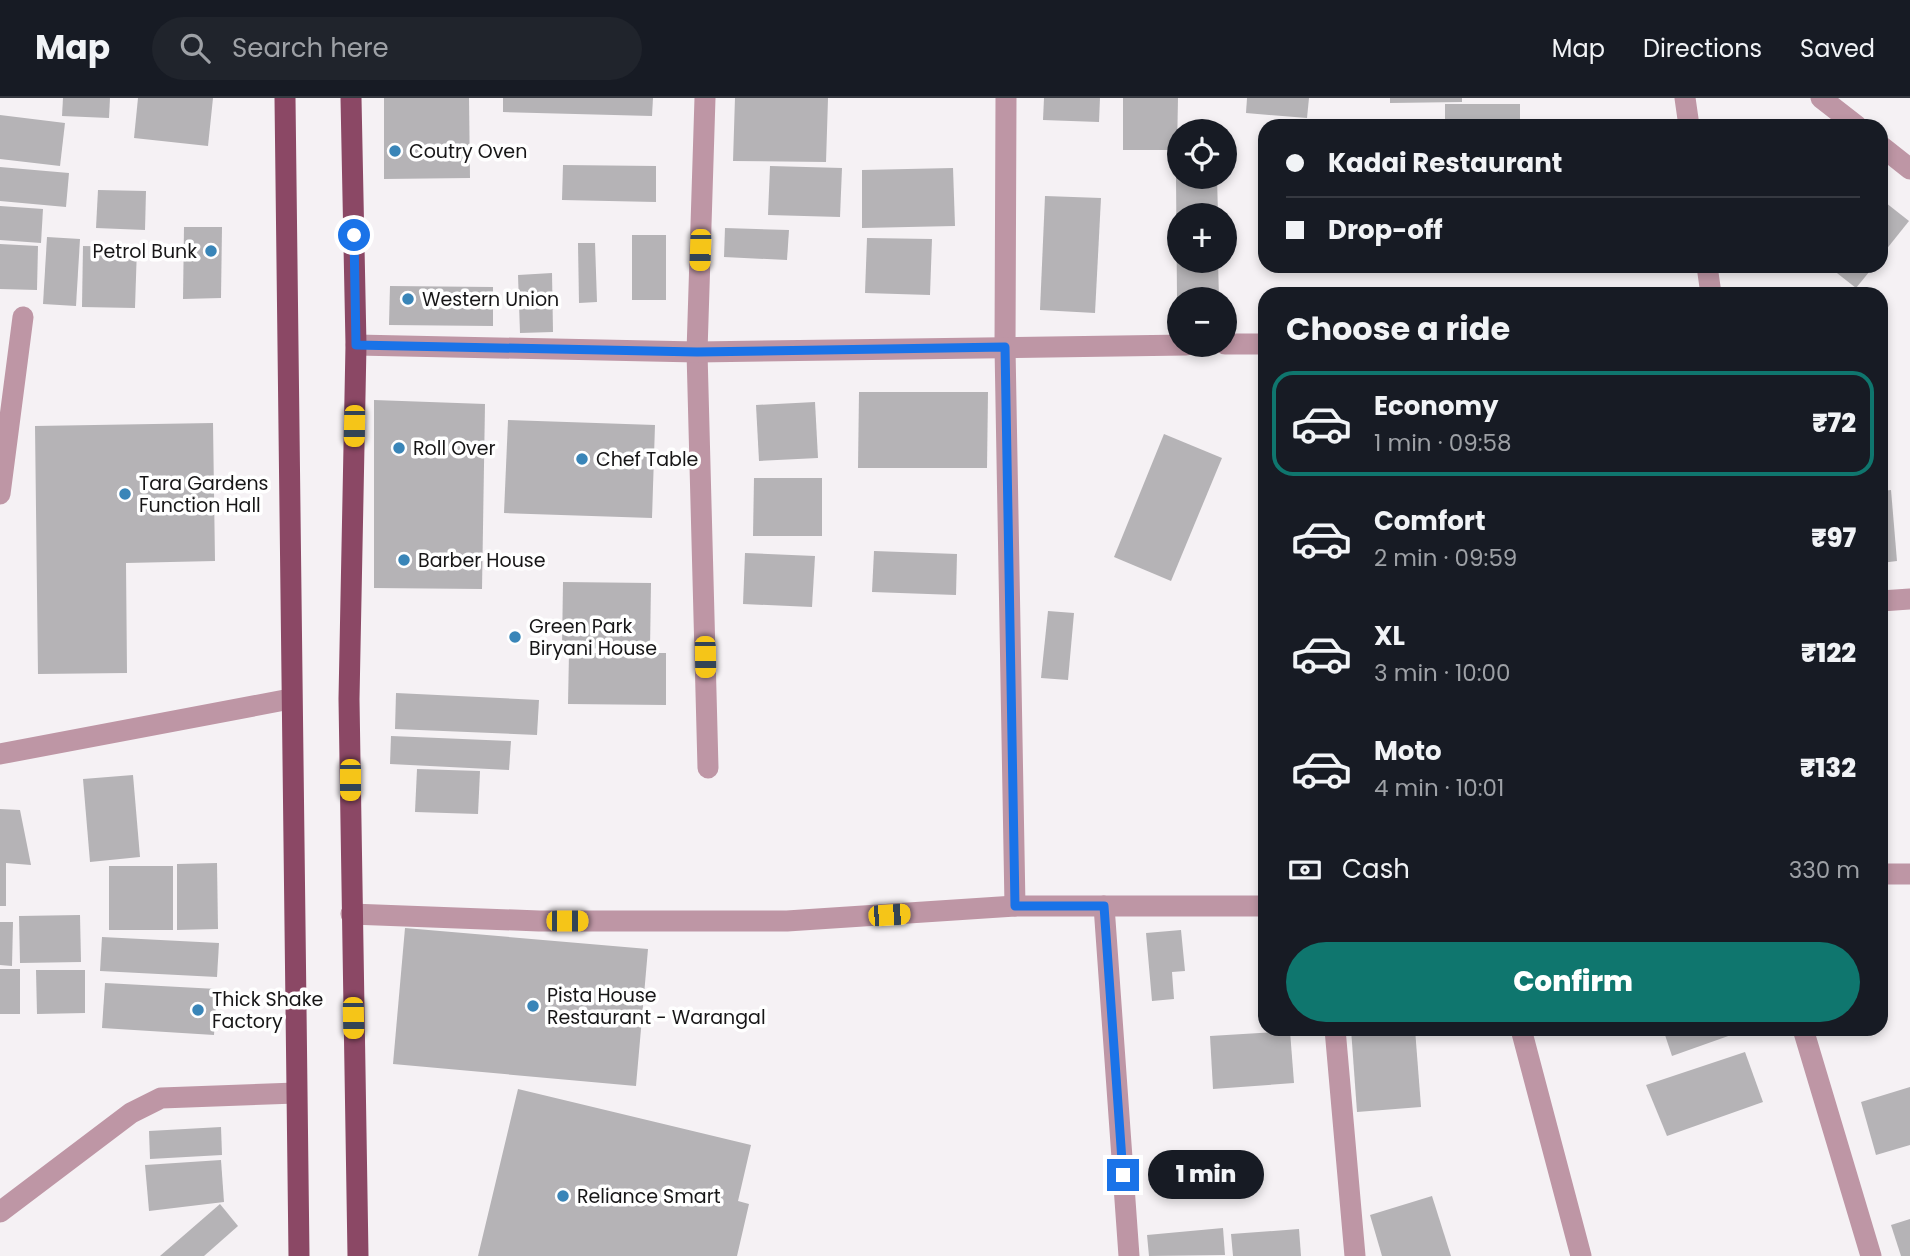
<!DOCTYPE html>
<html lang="en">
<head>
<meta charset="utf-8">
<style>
  body { margin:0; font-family:Poppins,sans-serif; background:#20242c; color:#f1f3f6; height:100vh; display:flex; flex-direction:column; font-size:26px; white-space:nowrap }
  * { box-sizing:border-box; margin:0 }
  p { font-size:23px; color:#9ea1a6 }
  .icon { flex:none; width:38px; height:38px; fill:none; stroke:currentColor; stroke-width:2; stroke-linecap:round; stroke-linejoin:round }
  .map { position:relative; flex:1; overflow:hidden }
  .details { position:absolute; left:1258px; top:189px; width:630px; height:749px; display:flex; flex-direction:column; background:#171b24; border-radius:21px; box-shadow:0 4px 10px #0003 }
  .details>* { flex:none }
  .guide { position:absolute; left:1258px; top:21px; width:630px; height:154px; border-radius:21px; box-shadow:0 4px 10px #0003; display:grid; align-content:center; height:154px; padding:0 28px; background:#171b24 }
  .buttons { position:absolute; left:1167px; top:21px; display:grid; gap:14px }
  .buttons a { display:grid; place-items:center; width:70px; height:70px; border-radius:50%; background:#171b24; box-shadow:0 4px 10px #0003; font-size:35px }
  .end { position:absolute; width:32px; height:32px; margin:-16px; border:9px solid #1a73e8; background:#fff; box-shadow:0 0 0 4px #fff }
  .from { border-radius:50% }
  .bubble { position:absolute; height:49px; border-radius:24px; background:#171b24; box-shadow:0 4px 10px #0003; font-size:23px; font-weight:800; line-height:49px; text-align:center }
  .car { position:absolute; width:21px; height:42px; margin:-21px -10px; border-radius:9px; box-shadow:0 0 5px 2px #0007; background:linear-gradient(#f5c518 24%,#345 0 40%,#f5c518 0 76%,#345 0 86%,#f5c518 0) }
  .guide b { display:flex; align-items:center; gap:24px; height:66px; font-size:26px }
  .guide b+b { border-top:2px solid #363941 }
  .guide i { width:18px; height:18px; background:#f1f3f6 }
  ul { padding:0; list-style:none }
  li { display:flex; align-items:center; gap:21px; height:105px; margin:0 14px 10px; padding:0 14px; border:4px solid transparent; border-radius:21px }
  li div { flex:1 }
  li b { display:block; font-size:26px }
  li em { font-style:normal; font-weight:800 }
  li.active { border-color:#0f766e }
  li>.icon { width:63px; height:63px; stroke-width:1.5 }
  h2 { padding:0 28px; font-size:32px; line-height:84px }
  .pay { display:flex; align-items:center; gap:18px; height:77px; padding:0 28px; font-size:26px }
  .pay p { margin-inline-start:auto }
  .action { display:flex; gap:14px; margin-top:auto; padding:14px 28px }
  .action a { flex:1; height:80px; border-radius:42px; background:#0f766e; color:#fff; font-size:28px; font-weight:800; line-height:80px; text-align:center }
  header { display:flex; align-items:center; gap:42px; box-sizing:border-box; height:98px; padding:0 35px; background:#171b24; border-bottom:2px solid #363941 }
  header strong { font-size:33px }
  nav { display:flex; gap:38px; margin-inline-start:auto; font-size:24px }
  .search { width:490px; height:63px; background:#20242c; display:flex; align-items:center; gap:18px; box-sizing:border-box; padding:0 24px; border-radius:38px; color:#9ea1a6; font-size:26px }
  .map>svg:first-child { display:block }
  .building { fill:#b5b3b6 }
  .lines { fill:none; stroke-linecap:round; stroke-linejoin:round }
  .minor { stroke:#be96a5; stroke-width:21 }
  .major { stroke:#8b4865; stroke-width:21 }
  .route { stroke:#1a73e8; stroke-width:9 }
  .poi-dot { fill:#3985b8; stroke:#fff; stroke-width:2.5 }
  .labels { text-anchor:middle; stroke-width:7; stroke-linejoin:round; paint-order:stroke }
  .poi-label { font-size:19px; fill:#171617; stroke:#fff; text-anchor:start }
</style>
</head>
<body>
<header>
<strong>Map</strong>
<div class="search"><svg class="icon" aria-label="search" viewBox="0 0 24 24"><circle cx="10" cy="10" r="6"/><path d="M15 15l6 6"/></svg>Search here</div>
<nav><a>Map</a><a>Directions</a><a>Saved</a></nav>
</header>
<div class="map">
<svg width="1910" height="1158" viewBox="0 0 1910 1158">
  <rect width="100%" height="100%" fill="#f5f1f4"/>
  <!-- building -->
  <g class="building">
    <path d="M63,0H110L109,20L62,18Z"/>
    <path d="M138,0H213L208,48L134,40Z"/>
    <path d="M384,0H469L470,80L384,81Z"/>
    <path d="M503,0H653L652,18L503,14Z"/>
    <path d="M735,0H828L826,64L733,63Z"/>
    <path d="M1044,0H1100L1099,24L1043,22Z"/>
    <path d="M1123,0H1178L1177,52H1123Z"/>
    <path d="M1247,0H1309L1307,20L1246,15Z"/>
    <path d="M1390,0H1462V4L1390,5Z"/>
    <rect x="1445" y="6" width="75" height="22"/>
    <path d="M0,17L65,25L60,68L0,61Z"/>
    <rect x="1260" y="66" width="5" height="81"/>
    <path d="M563,67L656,68V104L562,102Z"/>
    <path d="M770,68L842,70L840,119L768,117Z"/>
    <path d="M0,69L69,75L66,109L0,103Z"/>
    <path d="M953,70L955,128L862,130V72Z"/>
    <path d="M1176,78L1217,79L1218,117H1180V163H1218L1219,200H1177Z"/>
    <path d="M98,92L146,93L145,132L96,130Z"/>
    <path d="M1045,98L1101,100L1095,215L1040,212Z"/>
    <path d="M1881,101L1909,123L1881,158Z"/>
    <path d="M0,108L43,111L41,145L0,142Z"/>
    <path d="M184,129H222L221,200L183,201Z"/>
    <path d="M725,130L789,132L787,162L724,159Z"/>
    <rect x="632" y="137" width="34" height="65"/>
    <path d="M47,139L80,141L76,208L43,206Z"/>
    <path d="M867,140L932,141L930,197L865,195Z"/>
    <path d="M578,145H595L597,204L579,205Z"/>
    <path d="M0,146L38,148L37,192L0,191Z"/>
    <path d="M83,148L137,149L135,210L82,209Z"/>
    <path d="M1828,168H1874L1856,190Z"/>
    <path d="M552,175L553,234L520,235L518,177Z"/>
    <path d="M390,188L493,189V228L389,227Z"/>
    <path d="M859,294H988L987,370H858Z"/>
    <path d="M374,302L485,306L482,491L374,490Z"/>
    <path d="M815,304L818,360L759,363L756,307Z"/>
    <path d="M508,322L655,327L652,420L504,415Z"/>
    <path d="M213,325L215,463L126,465L127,575L38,576L35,328Z"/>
    <path d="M1164,336L1222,360L1171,483L1114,459Z"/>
    <path d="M754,380H822V438H753Z"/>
    <path d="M1891,392L1897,463L1881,465V393Z"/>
    <path d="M874,453L957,456L956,497L872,494Z"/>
    <path d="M745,455L815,458L812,509L743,506Z"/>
    <path d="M563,484L651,485L650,551L562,550Z"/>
    <path d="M1048,513L1074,515L1068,582L1041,580Z"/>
    <path d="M569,555H666V607L568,606Z"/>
    <path d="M396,595L539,602L537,637L395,631Z"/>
    <path d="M391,638L511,643L509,672L390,666Z"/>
    <path d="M417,671L480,673L478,716L415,714Z"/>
    <path d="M133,677L140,759L90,764L83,681Z"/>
    <path d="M0,711L20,712L31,767L6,765V808H0Z"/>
    <path d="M217,765L218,831L177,832V766Z"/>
    <rect x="109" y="768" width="64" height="64"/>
    <path d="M80,817L81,864L20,865L19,818Z"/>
    <path d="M0,824H13L12,868L0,867Z"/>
    <path d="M405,830L648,851L636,988L393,966Z"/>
    <path d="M1181,832L1185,873L1172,874L1174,901L1152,903L1146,835Z"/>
    <path d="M102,839L219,845L217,879L100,873Z"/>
    <rect x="0" y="871" width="20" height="45"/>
    <path d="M36,872H85V915L37,916Z"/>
    <path d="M105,885L217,891L214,937L102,930Z"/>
    <path d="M1351,931H1415L1421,1009L1357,1014Z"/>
    <path d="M1663,931H1748L1672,958Z"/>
    <path d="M1290,933L1294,985L1213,991L1210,938Z"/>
    <path d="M1745,954L1763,1004L1667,1038L1646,987Z"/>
    <path d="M1910,989V1047L1876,1057L1861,1004Z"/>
    <path d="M518,991L751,1047L738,1103L749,1106L737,1158H478Z"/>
    <path d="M221,1029L222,1057L150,1061L149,1033Z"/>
    <path d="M221,1062L224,1104L149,1113L145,1067Z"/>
    <path d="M1432,1098L1451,1158H1382L1370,1117Z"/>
    <path d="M220,1106L238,1128L204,1158H160Z"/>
    <path d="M1910,1121V1158H1901L1891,1127Z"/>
    <path d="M1223,1130L1225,1157L1149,1158L1147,1137Z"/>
    <path d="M1299,1131L1301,1158H1233L1231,1136Z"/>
  </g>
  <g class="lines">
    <!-- minor -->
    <g class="minor">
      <path d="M705,0L697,254L708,670"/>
      <path d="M1006,0L1005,249L1015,808"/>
      <path d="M1685,0L1689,28"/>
      <path d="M1821,0L1857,28"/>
      <path d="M1881,48L1910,71"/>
      <path d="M1707,168L1711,196"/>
      <path d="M1225,246H1265"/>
      <path d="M356,247L697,254L1186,247"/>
      <path d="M0,396L23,219"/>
      <path d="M1881,503L1910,501"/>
      <path d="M0,656L290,601"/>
      <path d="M1881,776H1910"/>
      <path d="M1104,808L1129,1158"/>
      <path d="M351,816L539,823H787L1015,808H1265"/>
      <path d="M1335,931L1355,1158"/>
      <path d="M1521,931L1581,1158"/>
      <path d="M1803,931L1871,1158"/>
      <path d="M0,1114L131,1015L161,1000L296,995"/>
    </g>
    <!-- major -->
    <g class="major">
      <path d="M285,0L299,1158"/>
      <path d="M351,0L356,247L349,601L358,1158"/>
    </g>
  </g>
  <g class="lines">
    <!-- route -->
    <path class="route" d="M354,137L356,247L697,254L1005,249L1015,808H1104L1123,1077"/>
  </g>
  <!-- markers -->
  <g class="poi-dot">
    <circle cx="395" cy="53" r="7"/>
    <circle cx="211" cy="153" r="7"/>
    <circle cx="408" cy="201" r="7"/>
    <circle cx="399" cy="350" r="7"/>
    <circle cx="582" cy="361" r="7"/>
    <circle cx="125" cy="396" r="7"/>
    <circle cx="404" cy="462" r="7"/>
    <circle cx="515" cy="539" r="7"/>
    <circle cx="533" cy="908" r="7"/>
    <circle cx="198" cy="912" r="7"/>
    <circle cx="563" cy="1098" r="7"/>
  </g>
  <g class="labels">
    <!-- poi labels -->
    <g class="poi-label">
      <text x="409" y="60">Coutry Oven</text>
      <text x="197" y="160" text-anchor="end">Petrol Bunk</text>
      <text x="422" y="208">Western Union</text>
      <text x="413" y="357">Roll Over</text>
      <text x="596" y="368">Chef Table</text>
      <text x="139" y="392">Tara Gardens<tspan x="139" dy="22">Function Hall</tspan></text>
      <text x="418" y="469">Barber House</text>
      <text x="529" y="535">Green Park<tspan x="529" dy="22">Biryani House</tspan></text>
      <text x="547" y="904">Pista House<tspan x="547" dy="22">Restaurant - Warangal</tspan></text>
      <text x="212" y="908">Thick Shake<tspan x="212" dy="22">Factory</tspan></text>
      <text x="577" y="1105">Reliance Smart</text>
    </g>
  </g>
</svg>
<div class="buttons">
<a><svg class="icon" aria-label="locate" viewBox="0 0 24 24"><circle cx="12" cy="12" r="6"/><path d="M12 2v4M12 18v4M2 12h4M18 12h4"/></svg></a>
<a>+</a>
<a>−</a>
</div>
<i class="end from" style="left:354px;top:137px"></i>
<i class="end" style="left:1123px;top:1077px"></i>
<div class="bubble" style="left:1148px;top:1052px;width:116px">1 min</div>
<i class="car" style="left:700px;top:152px;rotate:182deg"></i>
<i class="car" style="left:354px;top:328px;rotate:181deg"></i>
<i class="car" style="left:705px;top:559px;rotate:179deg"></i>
<i class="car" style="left:350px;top:682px;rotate:180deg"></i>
<i class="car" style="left:889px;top:817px;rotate:86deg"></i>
<i class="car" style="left:567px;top:823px;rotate:90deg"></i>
<i class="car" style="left:353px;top:920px;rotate:179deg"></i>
<div class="guide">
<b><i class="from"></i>Kadai Restaurant</b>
<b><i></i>Drop-off</b>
</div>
<section class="details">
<h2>Choose a ride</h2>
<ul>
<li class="active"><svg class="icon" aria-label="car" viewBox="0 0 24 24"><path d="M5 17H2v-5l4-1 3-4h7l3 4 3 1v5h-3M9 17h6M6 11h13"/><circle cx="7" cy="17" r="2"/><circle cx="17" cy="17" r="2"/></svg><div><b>Economy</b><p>1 min · 09:58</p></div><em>₹72</em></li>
<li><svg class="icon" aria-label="car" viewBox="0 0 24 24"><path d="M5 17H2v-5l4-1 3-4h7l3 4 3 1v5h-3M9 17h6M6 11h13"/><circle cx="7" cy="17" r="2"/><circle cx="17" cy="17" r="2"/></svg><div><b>Comfort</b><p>2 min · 09:59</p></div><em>₹97</em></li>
<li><svg class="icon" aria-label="car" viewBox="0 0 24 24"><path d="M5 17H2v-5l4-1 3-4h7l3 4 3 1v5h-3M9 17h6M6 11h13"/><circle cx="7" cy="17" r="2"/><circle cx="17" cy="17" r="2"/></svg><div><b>XL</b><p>3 min · 10:00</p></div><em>₹122</em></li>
<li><svg class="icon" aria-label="car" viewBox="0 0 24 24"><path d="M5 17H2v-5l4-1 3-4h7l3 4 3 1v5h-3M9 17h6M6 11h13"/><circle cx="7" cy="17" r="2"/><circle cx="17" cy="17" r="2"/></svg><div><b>Moto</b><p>4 min · 10:01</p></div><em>₹132</em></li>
</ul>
<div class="pay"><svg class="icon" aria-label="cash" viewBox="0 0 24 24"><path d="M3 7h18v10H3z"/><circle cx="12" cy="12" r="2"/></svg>Cash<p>330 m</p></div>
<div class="action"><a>Confirm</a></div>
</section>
</div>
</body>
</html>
